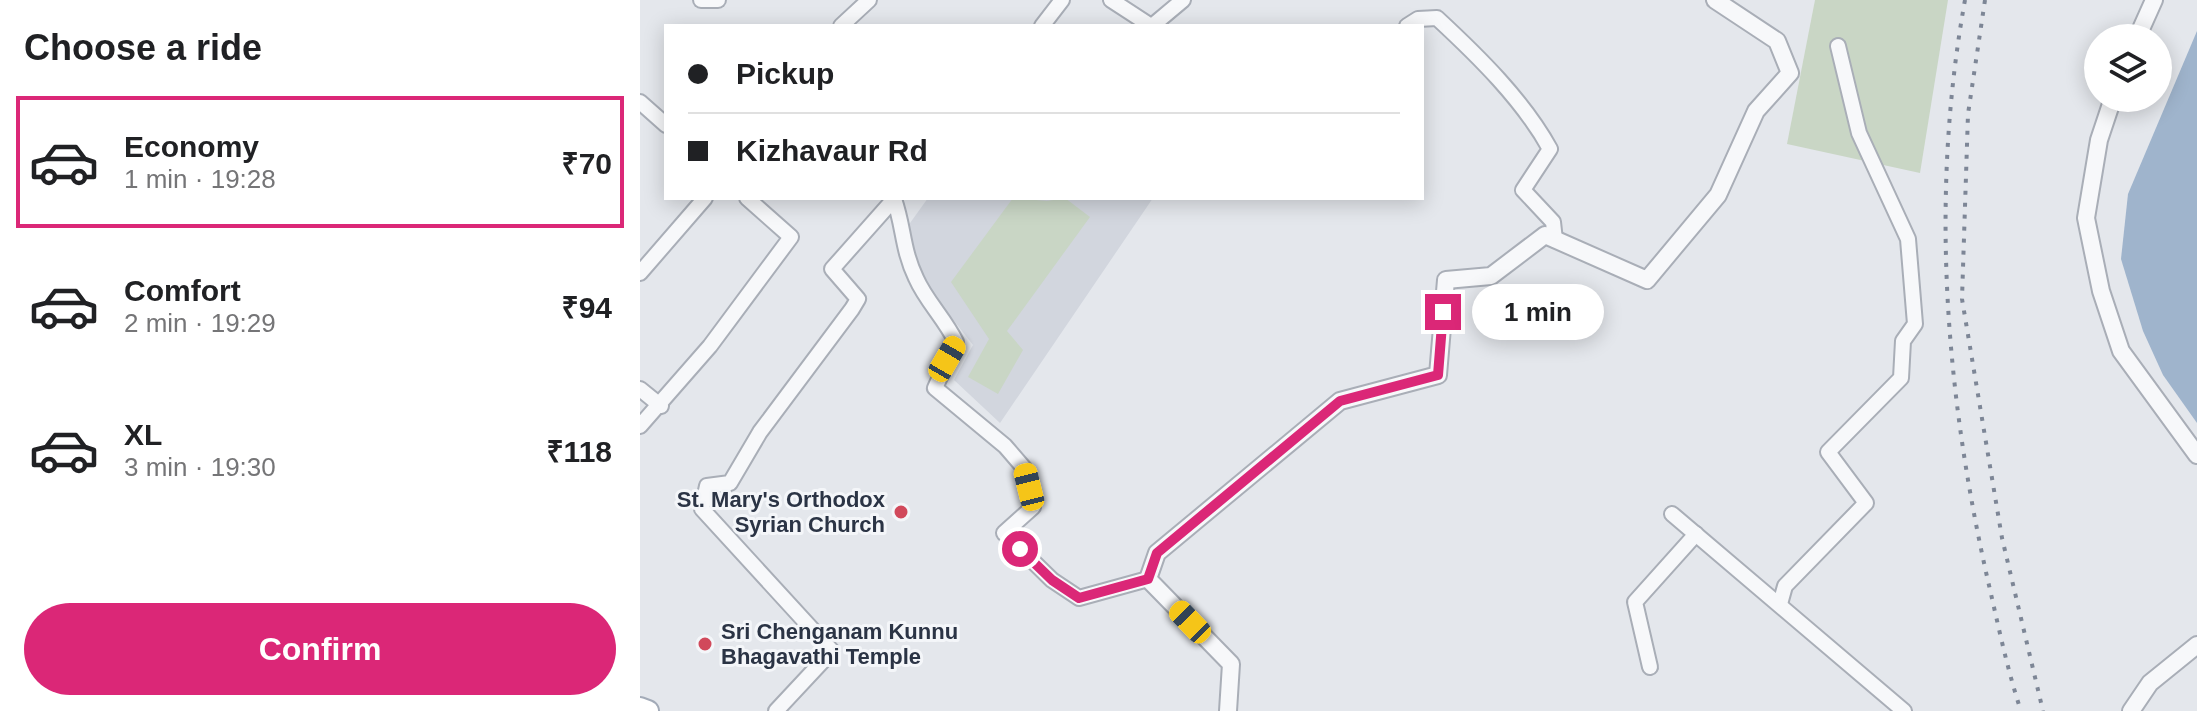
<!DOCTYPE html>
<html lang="en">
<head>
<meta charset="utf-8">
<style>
  body { margin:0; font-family:Arial,sans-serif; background:#f6f6f6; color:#202124; height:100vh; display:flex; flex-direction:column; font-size:30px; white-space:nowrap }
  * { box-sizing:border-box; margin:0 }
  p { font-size:26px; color:#757577 }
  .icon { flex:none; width:44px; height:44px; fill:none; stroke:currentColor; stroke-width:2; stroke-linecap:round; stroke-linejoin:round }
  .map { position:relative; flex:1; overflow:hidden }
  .details { display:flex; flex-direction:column; background:#fff; width:640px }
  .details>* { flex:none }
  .top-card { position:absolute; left:24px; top:24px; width:760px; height:176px; border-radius:0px; box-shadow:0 4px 20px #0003; display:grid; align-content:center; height:176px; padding:0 24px; background:#fff }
  .buttons { position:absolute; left:1444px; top:24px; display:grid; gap:16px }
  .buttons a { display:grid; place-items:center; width:88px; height:88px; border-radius:50%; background:#fff; box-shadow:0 4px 20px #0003; font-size:40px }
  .end { position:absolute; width:36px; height:36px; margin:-18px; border:10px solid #db2777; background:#fff; box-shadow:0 0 0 4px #fff }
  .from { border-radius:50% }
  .bubble { position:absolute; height:56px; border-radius:28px; background:#fff; box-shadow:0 4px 20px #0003; font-size:26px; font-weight:800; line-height:56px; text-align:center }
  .car { position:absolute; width:24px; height:48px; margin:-24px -12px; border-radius:10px; box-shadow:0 0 6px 2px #0007; background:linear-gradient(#f5c518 24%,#345 0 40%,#f5c518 0 76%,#345 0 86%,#f5c518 0) }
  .top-card b { display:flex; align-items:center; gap:28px; height:76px; font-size:30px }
  .top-card b+b { border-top:2px solid #e0e0e0 }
  .top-card i { width:20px; height:20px; background:#202124 }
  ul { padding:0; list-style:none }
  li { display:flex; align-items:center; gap:24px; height:132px; margin:0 16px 12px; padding:0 8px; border:4px solid transparent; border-radius:0px }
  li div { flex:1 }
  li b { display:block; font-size:30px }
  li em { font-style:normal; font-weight:800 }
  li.selected { border-color:#db2777 }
  li>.icon { width:72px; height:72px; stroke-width:1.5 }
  h2 { padding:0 24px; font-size:36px; line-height:96px }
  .action { display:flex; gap:16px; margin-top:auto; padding:16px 24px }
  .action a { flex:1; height:92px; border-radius:48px; background:#db2777; color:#fff; font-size:32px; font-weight:800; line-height:92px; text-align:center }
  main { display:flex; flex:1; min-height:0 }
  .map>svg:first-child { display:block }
  .built { fill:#d2d6de }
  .green { fill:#c9d6c5 }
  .water { fill:#9fb4cc }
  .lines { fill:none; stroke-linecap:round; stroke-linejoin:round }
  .minor-casing { stroke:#a9aeb7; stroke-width:18 }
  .tertiary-casing { stroke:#a9aeb7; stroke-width:20 }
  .primary-casing { stroke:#a3abb8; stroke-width:24 }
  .minor { stroke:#f7f8fa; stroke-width:14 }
  .tertiary { stroke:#f7f8fa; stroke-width:16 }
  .primary { stroke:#fff; stroke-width:20 }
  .rail { stroke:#7d8696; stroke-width:4; stroke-dasharray:4 8; stroke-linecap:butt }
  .route { stroke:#db2777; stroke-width:10 }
  .poi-dot { fill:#d1495b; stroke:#f4f6f9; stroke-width:3 }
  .labels { text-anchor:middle; stroke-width:6; stroke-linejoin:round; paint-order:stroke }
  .poi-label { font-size:22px; font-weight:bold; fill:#2b3445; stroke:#f4f6f9; text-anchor:end }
</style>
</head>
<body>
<main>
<section class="details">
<h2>Choose a ride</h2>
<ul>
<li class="selected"><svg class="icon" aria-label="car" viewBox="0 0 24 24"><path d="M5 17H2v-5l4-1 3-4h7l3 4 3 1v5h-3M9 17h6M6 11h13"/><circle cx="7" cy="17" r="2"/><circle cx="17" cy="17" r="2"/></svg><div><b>Economy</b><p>1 min · 19:28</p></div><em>₹70</em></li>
<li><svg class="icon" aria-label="car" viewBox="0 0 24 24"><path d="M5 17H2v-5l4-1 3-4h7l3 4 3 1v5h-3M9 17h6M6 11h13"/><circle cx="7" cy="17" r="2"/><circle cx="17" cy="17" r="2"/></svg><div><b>Comfort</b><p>2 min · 19:29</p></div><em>₹94</em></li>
<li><svg class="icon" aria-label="car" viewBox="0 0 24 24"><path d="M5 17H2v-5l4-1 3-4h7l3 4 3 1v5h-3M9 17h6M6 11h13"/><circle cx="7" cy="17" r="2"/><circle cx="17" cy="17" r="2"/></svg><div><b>XL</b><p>3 min · 19:30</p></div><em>₹118</em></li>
</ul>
<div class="action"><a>Confirm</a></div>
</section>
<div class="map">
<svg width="1557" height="711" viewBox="0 0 1557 711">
  <rect width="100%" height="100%" fill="#e4e7ec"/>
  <!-- built -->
  <path class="built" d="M288,198H513L360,423L314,380L333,345L285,284L265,230Z"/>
  <!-- green -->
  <g class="green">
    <path d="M1175,0H1308L1280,173L1147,144Z"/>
    <path d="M373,198L407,201L425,198L450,217L367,331L383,350L358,394L328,377L349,339L311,282Z"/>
  </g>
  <!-- water -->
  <path class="water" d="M1557,31V423L1523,375L1503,331L1481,259L1488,194Z"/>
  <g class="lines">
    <defs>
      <g id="minor">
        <path d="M61,0H78"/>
        <path d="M471,0L511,26"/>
        <path d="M201,26L229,0"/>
        <path d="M402,26L422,0"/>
        <path d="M512,26L543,0"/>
        <path d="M767,26L778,19L797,18C838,56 883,100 910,149L883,190L913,222L915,240"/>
        <path d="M0,102L26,125"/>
        <path d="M254,199C264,227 262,249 276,278C286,301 305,319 316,342L295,388L365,446L384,468L393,507L364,533L412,580L439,598L508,579"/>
        <path d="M0,273L65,198"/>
        <path d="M0,389L21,406"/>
        <path d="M0,426L70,346L151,237L107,198"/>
        <path d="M1032,514L1264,711"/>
        <path d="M1140,604L1145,586L1226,503L1188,452L1261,378L1263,341L1275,324L1268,239L1219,133L1198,46"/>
        <path d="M1010,667L995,602L1056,534"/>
        <path d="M136,711L192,651L62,509L67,486L90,483L120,432L212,309L218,299L192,269L255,198"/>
      </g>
      <g id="tertiary">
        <path d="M1497,38L1514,0"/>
        <path d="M1473,98L1459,140L1446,218L1461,291L1481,351L1557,455"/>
        <path d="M588,711L591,664L508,579L517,553L700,401L798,375L806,280L851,276L905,235L1007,280L1078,195L1116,111L1150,73L1137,41L1075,0"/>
        <path d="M1491,711L1510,683L1557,645"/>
      </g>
      <path id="primary" d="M0,708L8,711"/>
    </defs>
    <!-- minor casing -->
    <use href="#minor" class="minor-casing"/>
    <!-- tertiary casing -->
    <use href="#tertiary" class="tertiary-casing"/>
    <!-- primary casing -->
    <use href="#primary" class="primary-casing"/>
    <!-- minor -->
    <use href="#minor" class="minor"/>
    <!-- tertiary -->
    <use href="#tertiary" class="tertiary"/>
    <!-- primary -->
    <use href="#primary" class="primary"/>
    <!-- rail -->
    <g class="rail">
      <path d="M1325,0C1290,193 1305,391 1348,581C1358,624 1367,669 1381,711"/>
      <path d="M1345,0L1328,114L1322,299L1362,538L1403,711"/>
    </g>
  </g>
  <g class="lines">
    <!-- route -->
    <path class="route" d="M380,549L412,580L439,598L508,579L517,553L700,401L798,375L803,312"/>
  </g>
  <!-- markers -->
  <g class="poi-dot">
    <circle cx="261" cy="512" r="8"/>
    <circle cx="65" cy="644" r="8"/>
  </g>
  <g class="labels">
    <!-- poi labels -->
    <g class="poi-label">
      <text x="245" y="507">St. Mary's Orthodox<tspan x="245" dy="25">Syrian Church</tspan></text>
      <text x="81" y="639" text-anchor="start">Sri Chenganam Kunnu<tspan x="81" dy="25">Bhagavathi Temple</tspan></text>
    </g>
  </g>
</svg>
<div class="buttons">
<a><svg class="icon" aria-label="layers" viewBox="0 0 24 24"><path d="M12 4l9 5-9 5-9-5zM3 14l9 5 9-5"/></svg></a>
</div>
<i class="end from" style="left:380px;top:549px"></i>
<i class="end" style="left:803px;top:312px"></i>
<div class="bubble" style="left:832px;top:284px;width:132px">1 min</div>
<i class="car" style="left:307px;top:359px;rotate:30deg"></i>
<i class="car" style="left:389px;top:487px;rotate:346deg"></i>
<i class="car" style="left:550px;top:622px;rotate:316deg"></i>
<div class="top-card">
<b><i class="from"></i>Pickup</b>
<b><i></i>Kizhavaur Rd</b>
</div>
</div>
</main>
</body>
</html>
